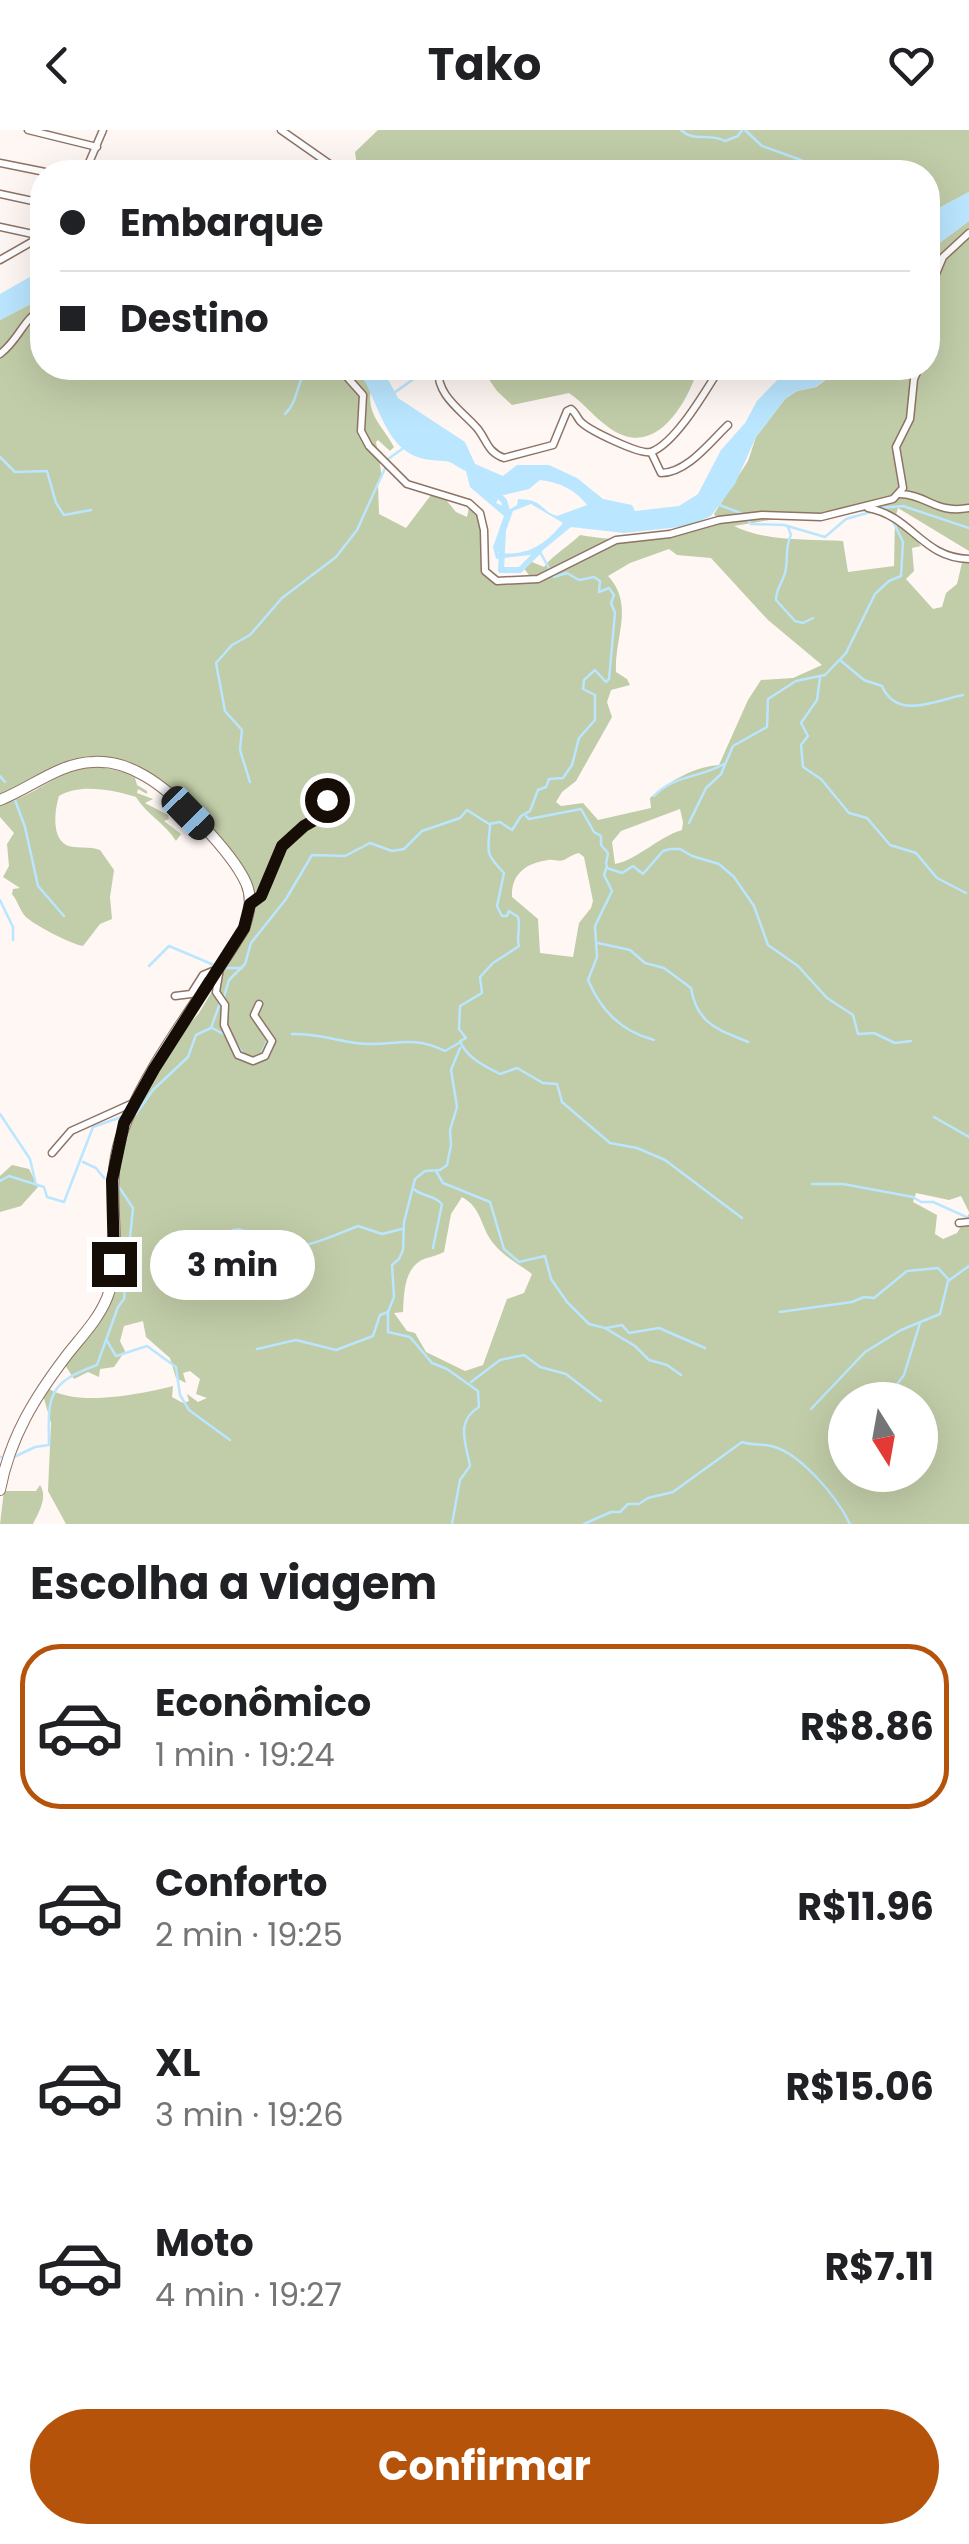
<!DOCTYPE html>
<html lang="pt">
<head>
<meta charset="utf-8">
<style>
  body { margin:0; font-family:Poppins,sans-serif; background:#f2f2f2; color:#202124; height:100vh; display:flex; flex-direction:column; font-size:38px; white-space:nowrap }
  * { box-sizing:border-box; margin:0 }
  p { font-size:32px; color:#757577 }
  .icon { flex:none; width:55px; height:55px; fill:none; stroke:currentColor; stroke-width:2; stroke-linecap:round; stroke-linejoin:round }
  .map { position:relative; height:1394px; overflow:hidden }
  .sheet { display:flex; flex-direction:column; background:#fff; flex:1 }
  .sheet>* { flex:none }
  .top-card { position:absolute; left:30px; top:30px; width:910px; height:220px; border-radius:40px; box-shadow:0 10px 40px #0002; display:grid; align-content:center; height:220px; padding:0 30px; background:#fff }
  .needle { width:65px; rotate:169deg }
  .fabs { position:absolute; left:828px; top:1252px; display:grid; gap:20px }
  .fabs a { display:grid; place-items:center; width:110px; height:110px; border-radius:50%; background:#fff; box-shadow:0 10px 40px #0002; font-size:50px }
  .end { position:absolute; width:45px; height:45px; margin:-22px; border:12px solid #170d07; background:#fff; box-shadow:0 0 0 5px #fff }
  .from { border-radius:50% }
  .bubble { position:absolute; height:70px; border-radius:35px; background:#fff; box-shadow:0 10px 40px #0002; font-size:32px; font-weight:700; line-height:70px; text-align:center }
  .car { position:absolute; width:30px; height:60px; margin:-30px -15px; border-radius:12px; box-shadow:0 0 8px 2px #0007; background:linear-gradient(#222 24%,#8ab4d8 0 40%,#222 0 76%,#8ab4d8 0 86%,#222 0) }
  .top-card b { display:flex; align-items:center; gap:35px; height:95px; font-size:38px }
  .top-card b+b { border-top:2px solid #e0e0e0 }
  .top-card i { width:25px; height:25px; background:#202124 }
  ul { padding:0; list-style:none }
  li { display:flex; align-items:center; gap:30px; height:165px; margin:0 20px 15px; padding:0 10px; border:5px solid transparent; border-radius:40px }
  li div { flex:1 }
  li b { display:block; font-size:38px }
  li em { font-style:normal; font-weight:700 }
  li.selected { border-color:#b45309 }
  li>.icon { width:90px; height:90px; stroke-width:1.5 }
  h2 { padding:0 30px; font-size:45px; line-height:120px }
  .primary-button { display:flex; gap:20px; margin-top:auto; padding:20px 30px }
  .primary-button a { flex:1; height:115px; border-radius:60px; background:#b45309; color:#fff; font-size:40px; font-weight:700; line-height:115px; text-align:center }
  header { display:flex; justify-content:space-between; align-items:center; height:130px; padding:0 30px; background:#fff; font-size:45px; font-weight:700 }
  .map>svg:first-child { display:block }
  .green { fill:#c1cca8; fill-rule:evenodd }
  .water { fill:#bae6ff; fill-rule:evenodd }
  .lines { fill:none; stroke-linecap:round; stroke-linejoin:round }
  .stream { stroke:#bae6ff; stroke-width:2.5 }
  .river { stroke:#bae6ff; stroke-width:6 }
  .minor-casing { stroke:#8f7364; stroke-width:9 }
  .major-casing { stroke:#8f7364; stroke-width:12 }
  .minor { stroke:#fff; stroke-width:6 }
  .major { stroke:#fff; stroke-width:10 }
  .route { stroke:#170d07; stroke-width:12 }
</style>
</head>
<body>
<header><svg class="icon" aria-label="back" viewBox="0 0 24 24"><path d="M15 5l-7 7 7 7"/></svg>Tako<svg class="icon" aria-label="heart" viewBox="0 0 24 24"><path d="M12 20l-8-8c-3-5 5-10 8-4 3-6 11-1 8 4z"/></svg></header>
<div class="map">
<svg width="969" height="1394" viewBox="0 0 969 1394">
  <rect width="100%" height="100%" fill="#fef7f4"/>
  <!-- green -->
  <g class="green">
    <path d="M378,0H969V62L928,84V42H358L355,22Z"/>
    <path d="M969,91V421L898,378L896,385L921,416L912,418L914,441L906,449L933,479L942,477L946,463L957,454L962,433L969,431V1082L961,1066L949,1070L916,1063L913,1072L937,1085L935,1104L943,1109L957,1103L969,1084V1394H66L48,1361L51,1293L43,1265L46,1257C75,1278 141,1264 173,1256L172,1267L183,1273L189,1271L187,1264L198,1272L207,1268L196,1264L200,1249L190,1241L183,1243L186,1253L176,1248L170,1228L146,1207L143,1191L124,1196L120,1211L125,1221L114,1237L100,1239L99,1247L88,1242L74,1249L65,1235L116,1153L119,1135L116,1054L124,1009L148,958L184,900L199,883L241,813L252,757L241,734L156,650L94,629L0,666V190L42,168V238H356L371,259C366,285 383,296 394,317L390,321L378,310L376,312L382,347L378,355L379,384L406,398L431,365H442L456,382L467,387L470,373L481,388L483,439L494,452L508,455L529,445L523,437L532,432L544,437C555,423 568,417 580,405C637,414 664,412 719,391L714,384L748,331L756,307L785,269L797,261L816,257L842,238H928V129L938,114ZM860,381L888,385L895,389L894,436L848,442L843,411C808,409 766,412 734,396L776,389L821,391ZM669,419L677,425L711,428L768,490L822,535L793,548L761,550L748,570L719,635C694,637 669,651 650,668L651,678L598,690L583,673L561,676L556,672L562,662L576,651L612,587L607,572L611,560L630,555L627,549L616,542C614,508 635,475 608,446L630,433ZM680,679L683,692L682,700C658,707 637,730 615,734L612,712L621,701ZM579,723L584,727L593,771L591,778L579,793L573,827L540,823L538,789L512,767C511,744 526,733 548,730C555,729 558,732 564,730C569,727 574,724 579,723ZM462,1067C482,1078 480,1096 493,1113C504,1127 519,1134 532,1144L524,1163L507,1169L483,1235L465,1241L426,1222L415,1203L407,1201L394,1183L403,1182C404,1162 404,1135 427,1128C433,1126 438,1125 444,1122L451,1084ZM845,1270H920V1345H845Z"/>
    <path d="M481,238H698C690,266 663,318 625,306C602,298 588,276 569,263L512,275L497,261Z"/>
    <path d="M94,636L134,644L137,655L147,661V664L138,659L137,663L153,669L145,673L168,685L169,689L164,691L181,704L176,711C165,693 146,684 136,667C114,660 79,653 59,666C55,679 51,706 66,715C74,719 90,716 100,720L114,740L110,767L112,789L100,794L83,816C73,815 32,794 25,786C19,779 18,771 12,764L13,759L20,758L3,747L9,736L7,714L14,703L0,687V674C34,668 56,640 94,636Z"/>
    <path d="M12,1035L29,1039L38,1057L21,1076L0,1082V1046Z"/>
    <path d="M40,1355C48,1367 39,1382 33,1394H0L4,1361H36Z"/>
  </g>
  <!-- water -->
  <g class="water">
    <path d="M969,62V91L938,114L928,129V84Z"/>
    <path d="M42,140V168L0,190V164Z"/>
    <path d="M356,238H382L398,268L465,312L475,334L503,346L517,335H549L577,348L603,369L632,375L635,381L679,376L698,364L721,320L745,293L757,271L780,247L804,238H842L815,257L797,261L785,269L756,307L735,354L711,386L689,396L624,403L571,397L538,424L496,429L493,417L504,386L470,357L466,341C458,338 452,331 444,331C430,330 418,330 406,321C381,304 375,261 356,238ZM540,350C559,352 576,360 587,375L557,386C538,380 546,370 518,369L517,375L510,379L496,373L500,366L529,359ZM531,374L563,393C544,416 527,426 498,423L513,381Z"/>
  </g>
  <g class="lines">
    <!-- stream -->
    <g class="stream">
      <path d="M681,0C693,12 710,3 725,11L738,6L742,0"/>
      <path d="M745,0L762,16L801,30L813,42"/>
      <path d="M394,263L429,238"/>
      <path d="M285,284C299,271 296,251 308,238"/>
      <path d="M0,327L15,342L47,341L56,373L64,385L91,380"/>
      <path d="M388,329L405,317"/>
      <path d="M717,374L743,384"/>
      <path d="M879,378L903,376L969,398"/>
      <path d="M747,389L751,394L784,395L825,407L846,389L874,381"/>
      <path d="M788,397L791,405C785,417 788,426 786,438C785,450 776,457 776,470L795,491L803,493L813,488"/>
      <path d="M840,530L864,550L882,556C897,591 937,570 963,565"/>
      <path d="M820,548L817,570L801,593L808,606L801,615L803,637L821,649L849,683L867,688L890,715L916,723L937,748L966,763"/>
      <path d="M0,646L5,652"/>
      <path d="M250,652L240,620L242,600L225,581L216,533L232,515L250,505L282,468L336,427L357,400L386,336"/>
      <path d="M654,666C673,645 700,648 724,634"/>
      <path d="M15,670L25,697L38,756L64,786"/>
      <path d="M526,686L529,689L581,679L594,702L601,706V715L608,723L606,734"/>
      <path d="M689,693L706,658L721,644L733,616L767,597L768,569L796,551L825,545L846,523L875,464L889,451L901,446L903,412L892,389"/>
      <path d="M490,695C488,723 484,722 504,743L497,776L502,786H507L509,781L518,787C521,799 516,807 519,816L493,833L480,847L482,863L460,876L459,899L466,908L460,911C466,927 484,936 500,944L517,938L543,953L557,954L562,972L610,1013L637,1018L665,1030L742,1088"/>
      <path d="M607,736L604,745L612,761L595,796L597,827L588,850C601,880 620,901 654,910"/>
      <path d="M607,738L622,743L633,736L643,744L663,721L670,719H680L692,726L719,734L734,747L754,776L768,815L798,836L827,868L853,885L858,904L874,903L895,913L911,911"/>
      <path d="M0,770L13,797V810"/>
      <path d="M598,813L630,820L645,833L664,838L691,858C697,894 717,899 748,912"/>
      <path d="M149,836L169,816L214,835"/>
      <path d="M225,838H242"/>
      <path d="M223,870L229,850L245,834L251,813L286,769L312,725L345,726L370,713L392,721L404,719L422,701L460,688L467,680L489,694L500,692L512,700L521,686L530,681L538,660L546,657L549,649L563,648L572,635L579,608L595,590V565L583,559L584,550L595,540L606,552L609,549L615,483L611,473L614,465L609,458L599,462L600,451L594,447L579,450L567,443L554,447L540,422"/>
      <path d="M212,898L227,906"/>
      <path d="M292,904C315,903 334,910 356,913C391,918 409,903 445,921L459,913"/>
      <path d="M234,910L243,924"/>
      <path d="M262,923L267,911"/>
      <path d="M0,984L30,1029L36,1055"/>
      <path d="M136,984L153,960L188,927L196,905L211,898L220,873"/>
      <path d="M934,987L969,1007"/>
      <path d="M83,1032L96,1038L104,1048"/>
      <path d="M436,1041L443,1053L490,1072L504,1119L519,1132L545,1126L551,1149L567,1172L589,1194L605,1198L635,1216L649,1230L667,1235L681,1245"/>
      <path d="M0,1051L9,1046L44,1057L47,1067L64,1072L93,997L124,986"/>
      <path d="M812,1054H843L913,1067L921,1072H933L969,1088"/>
      <path d="M414,1059C422,1067 433,1064 442,1074L433,1118"/>
      <path d="M220,1110C241,1085 252,1112 275,1116C304,1121 332,1106 358,1096L382,1104L402,1099"/>
      <path d="M780,1182L852,1172L864,1167L874,1168L907,1141L938,1138L948,1149"/>
      <path d="M388,1183V1202L410,1207L432,1233L447,1239L478,1261L479,1277C455,1291 466,1313 470,1336L460,1350L452,1394"/>
      <path d="M606,1198L622,1195L629,1203L659,1198L705,1218"/>
      <path d="M107,1211L116,1226L147,1216L176,1237L180,1265L189,1280L230,1310"/>
      <path d="M257,1219L296,1210L336,1220L373,1206L380,1185L388,1182L394,1167L392,1135L399,1129L403,1120L404,1092L415,1049L425,1041L440,1040L447,1035L451,1015L450,1000L457,977L451,940L460,918"/>
      <path d="M471,1252L500,1230L524,1225L540,1237L566,1244L601,1271"/>
      <path d="M885,1270L904,1245L920,1193"/>
      <path d="M811,1279L865,1222L901,1200L940,1184L948,1151L969,1136"/>
      <path d="M834,1324L845,1303"/>
      <path d="M0,1327H1"/>
      <path d="M14,1327L35,1317L49,1315C48,1266 47,1253 97,1235L118,1177L124,1169L133,1078L117,1054"/>
      <path d="M584,1394L611,1382H620L628,1374H639L648,1368L673,1362L742,1312C751,1315 757,1314 766,1315C797,1318 837,1367 850,1394"/>
    </g>
    <!-- river -->
    <g class="river">
      <path d="M495,361L504,371L508,384"/>
      <path d="M503,401L501,440H520L539,421"/>
    </g>
    <defs>
      <g id="minor">
        <path d="M28,0L97,17"/>
        <path d="M281,0L341,42"/>
        <path d="M0,33L45,42"/>
        <path d="M85,42L103,0"/>
        <path d="M0,64L42,73"/>
        <path d="M0,97L42,106"/>
        <path d="M0,130L42,106"/>
        <path d="M928,163L943,127L969,103"/>
        <path d="M0,224C20,209 23,188 42,180"/>
        <path d="M339,238L363,265L361,301L369,316L407,354L469,373L480,383L484,400L485,441L497,451L538,449L616,410L670,404L719,390L762,385L821,387L893,369L903,358L896,317L910,289L914,249L919,238"/>
        <path d="M438,238C437,266 460,279 477,298C487,310 487,322 504,328L553,315L567,281L571,279C575,282 577,287 580,291C588,300 640,325 651,322C676,313 706,260 720,238"/>
        <path d="M651,322L661,343C687,343 710,312 728,295"/>
        <path d="M900,364C928,365 935,384 969,378"/>
        <path d="M868,378C912,386 922,428 969,429"/>
        <path d="M251,774C272,761 272,731 285,713C298,695 325,692 327,669H331"/>
        <path d="M175,866L191,864L203,845L220,838L216,862L225,875L224,895L238,925L253,931L265,926L272,911L254,885L259,874"/>
        <path d="M52,1023L71,1001L133,973"/>
        <path d="M959,1093L969,1092"/>
      </g>
      <path id="major" d="M0,670C31,658 59,633 93,632C111,631 130,637 145,646C175,663 232,722 246,753C253,769 249,784 244,799C206,863 136,946 118,1017C105,1066 125,1123 107,1168C98,1190 81,1207 67,1225C35,1267 10,1307 0,1360"/>
    </defs>
    <!-- minor casing -->
    <use href="#minor" class="minor-casing"/>
    <!-- major casing -->
    <use href="#major" class="major-casing"/>
    <!-- minor -->
    <use href="#minor" class="minor"/>
    <!-- major -->
    <use href="#major" class="major"/>
  </g>
  <g class="lines">
    <!-- route -->
    <path class="route" d="M114,1134L112,1050L124,993L154,939L244,798L250,774L261,766L282,716L304,696L320,687L326,680L327,670"/>
  </g>
</svg>
<div class="fabs">
<a><svg class="needle" viewBox="-14 -14 28 28"><path d="M0-13l5 13h-10z" fill="#e53935"/><path d="M0 13l5-13h-10z" fill="#757577"/></svg></a>
</div>
<i class="end from" style="left:327px;top:670px"></i>
<i class="end" style="left:114px;top:1134px"></i>
<div class="bubble" style="left:150px;top:1100px;width:165px">3 min</div>
<i class="car" style="left:188px;top:683px;rotate:136deg"></i>
<div class="top-card">
<b><i class="from"></i>Embarque</b>
<b><i></i>Destino</b>
</div>
</div>
<section class="sheet">
<h2>Escolha a viagem</h2>
<ul>
<li class="selected"><svg class="icon" aria-label="car" viewBox="0 0 24 24"><path d="M5 17H2v-5l4-1 3-4h7l3 4 3 1v5h-3M9 17h6M6 11h13"/><circle cx="7" cy="17" r="2"/><circle cx="17" cy="17" r="2"/></svg><div><b>Econômico</b><p>1 min · 19:24</p></div><em>R$8.86</em></li>
<li><svg class="icon" aria-label="car" viewBox="0 0 24 24"><path d="M5 17H2v-5l4-1 3-4h7l3 4 3 1v5h-3M9 17h6M6 11h13"/><circle cx="7" cy="17" r="2"/><circle cx="17" cy="17" r="2"/></svg><div><b>Conforto</b><p>2 min · 19:25</p></div><em>R$11.96</em></li>
<li><svg class="icon" aria-label="car" viewBox="0 0 24 24"><path d="M5 17H2v-5l4-1 3-4h7l3 4 3 1v5h-3M9 17h6M6 11h13"/><circle cx="7" cy="17" r="2"/><circle cx="17" cy="17" r="2"/></svg><div><b>XL</b><p>3 min · 19:26</p></div><em>R$15.06</em></li>
<li><svg class="icon" aria-label="car" viewBox="0 0 24 24"><path d="M5 17H2v-5l4-1 3-4h7l3 4 3 1v5h-3M9 17h6M6 11h13"/><circle cx="7" cy="17" r="2"/><circle cx="17" cy="17" r="2"/></svg><div><b>Moto</b><p>4 min · 19:27</p></div><em>R$7.11</em></li>
</ul>
<div class="primary-button"><a>Confirmar</a></div>
</section>
</body>
</html>
